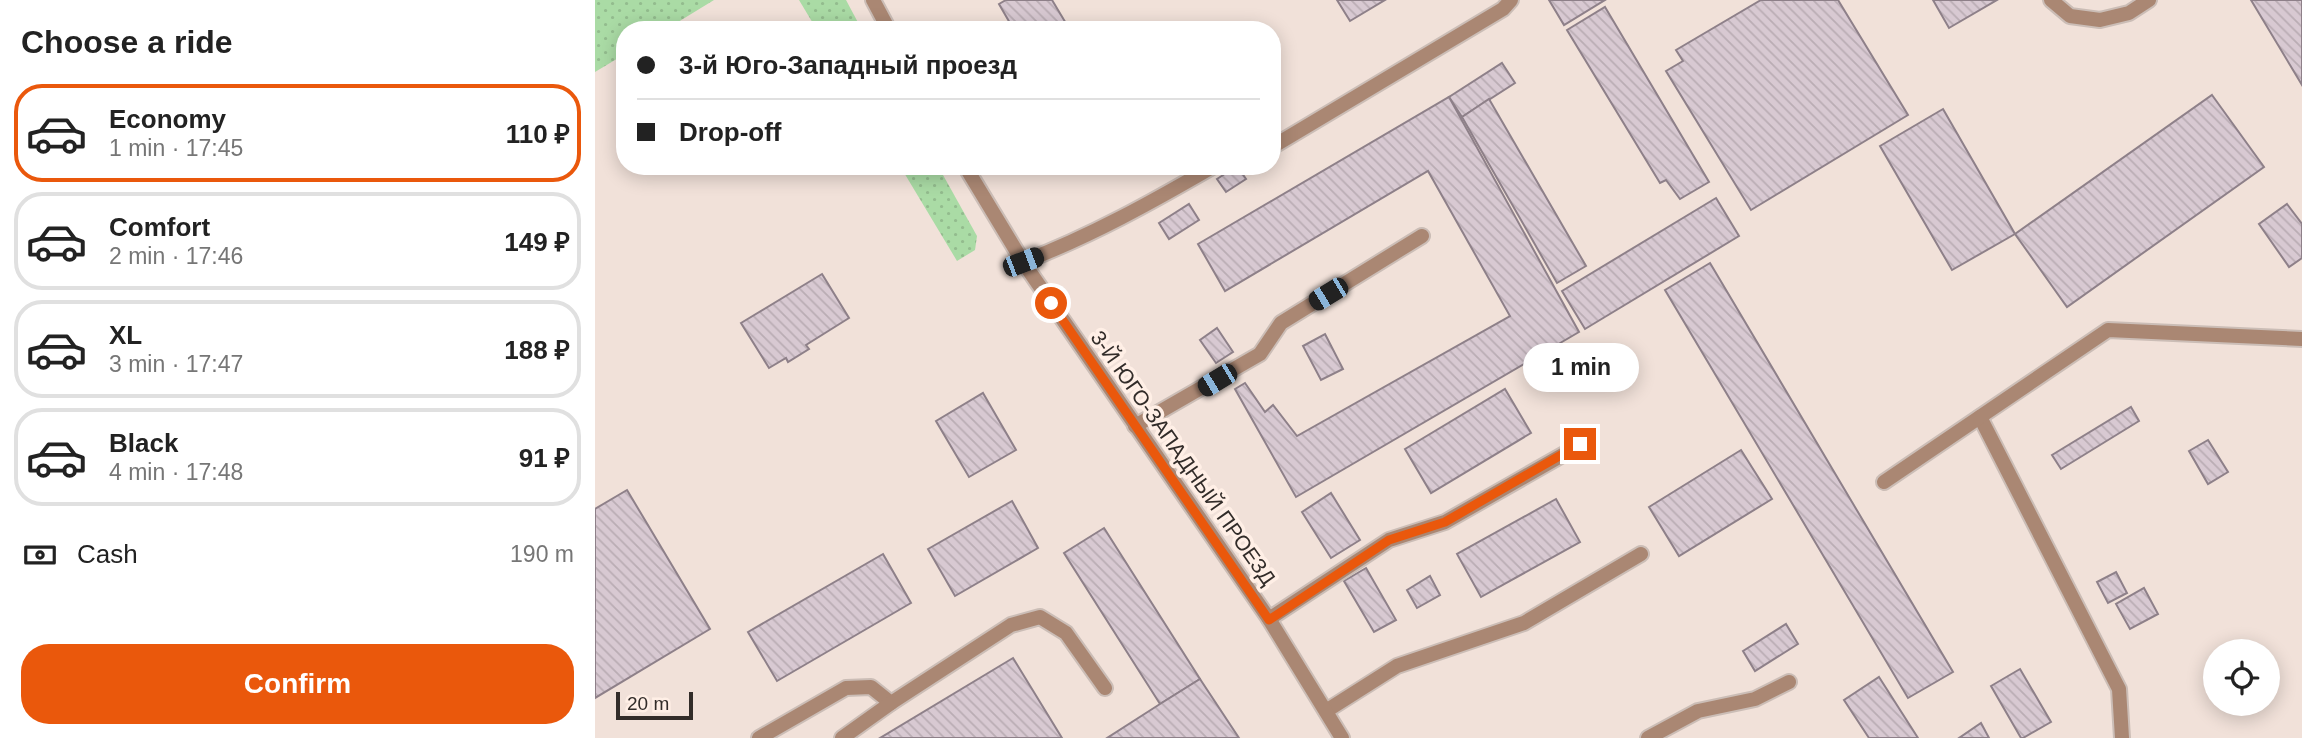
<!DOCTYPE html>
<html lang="en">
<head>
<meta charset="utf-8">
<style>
  body { margin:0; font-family:Arial,sans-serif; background:#f6f6f6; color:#222; height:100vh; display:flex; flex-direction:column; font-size:26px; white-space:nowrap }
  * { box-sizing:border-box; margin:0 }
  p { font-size:23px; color:#767676 }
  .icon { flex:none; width:38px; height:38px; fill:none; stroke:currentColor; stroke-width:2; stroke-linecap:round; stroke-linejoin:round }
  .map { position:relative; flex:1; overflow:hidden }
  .side { display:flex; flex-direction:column; background:#fff; width:595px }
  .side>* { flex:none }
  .top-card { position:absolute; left:21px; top:21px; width:665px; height:154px; border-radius:28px; box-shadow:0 4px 18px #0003; display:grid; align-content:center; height:154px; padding:0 21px; background:#fff }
  .buttons { position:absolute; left:1608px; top:639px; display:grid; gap:14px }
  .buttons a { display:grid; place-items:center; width:77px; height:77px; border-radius:50%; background:#fff; box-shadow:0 4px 18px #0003; font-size:35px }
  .scale { position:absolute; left:21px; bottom:18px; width:77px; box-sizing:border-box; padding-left:7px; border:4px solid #322c29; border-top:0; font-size:19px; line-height:24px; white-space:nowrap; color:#322c29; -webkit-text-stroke:5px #ffefe6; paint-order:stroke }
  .end { position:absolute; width:32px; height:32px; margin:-16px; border:9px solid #ea580c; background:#fff; box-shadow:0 0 0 4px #fff }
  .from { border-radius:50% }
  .bubble { position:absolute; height:49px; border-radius:24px; background:#fff; box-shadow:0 4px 18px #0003; font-size:23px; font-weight:700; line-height:49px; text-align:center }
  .car { position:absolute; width:21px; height:42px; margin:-21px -10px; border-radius:9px; box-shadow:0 0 5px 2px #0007; background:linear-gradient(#222 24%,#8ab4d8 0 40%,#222 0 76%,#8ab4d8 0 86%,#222 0) }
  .top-card b { display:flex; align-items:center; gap:24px; height:66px; font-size:26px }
  .top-card b+b { border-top:2px solid #e0e0e0 }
  .top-card i { width:18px; height:18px; background:#222 }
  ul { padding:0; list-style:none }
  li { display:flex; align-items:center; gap:21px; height:98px; margin:0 14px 10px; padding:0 7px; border:4px solid #e0e0e0; border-radius:28px }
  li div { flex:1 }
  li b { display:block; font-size:26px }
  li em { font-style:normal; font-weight:700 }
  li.active { border-color:#ea580c }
  li>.icon { width:63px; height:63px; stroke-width:1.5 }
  h2 { padding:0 21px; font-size:32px; line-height:84px }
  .pay { display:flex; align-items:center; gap:18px; height:77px; padding:0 21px; font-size:26px }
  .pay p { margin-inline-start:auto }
  .primary-button { display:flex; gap:14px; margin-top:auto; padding:14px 21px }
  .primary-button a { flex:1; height:80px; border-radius:28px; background:#ea580c; color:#fff; font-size:28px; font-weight:700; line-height:80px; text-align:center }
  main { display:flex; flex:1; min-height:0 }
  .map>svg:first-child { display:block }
  .grass { fill:url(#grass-dots) }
  .building { fill:url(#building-back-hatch); stroke:#8e8089; stroke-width:2 }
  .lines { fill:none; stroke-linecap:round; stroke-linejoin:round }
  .lane-casing { stroke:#cbbdb6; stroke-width:18 }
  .street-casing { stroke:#cbbdb6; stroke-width:18 }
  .lane { stroke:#aa8773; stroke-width:14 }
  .street { stroke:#aa8773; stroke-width:14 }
  .route { stroke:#ea580c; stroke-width:9 }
  .labels { text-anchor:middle; stroke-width:7; stroke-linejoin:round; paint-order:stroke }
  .street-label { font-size:21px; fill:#322c29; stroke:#ffefe6 }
</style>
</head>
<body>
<main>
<section class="side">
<h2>Choose a ride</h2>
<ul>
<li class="active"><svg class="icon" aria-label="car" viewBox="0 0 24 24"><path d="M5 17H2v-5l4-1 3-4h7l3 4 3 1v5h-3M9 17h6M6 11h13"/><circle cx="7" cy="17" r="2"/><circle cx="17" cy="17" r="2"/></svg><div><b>Economy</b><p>1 min · 17:45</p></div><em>110 ₽</em></li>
<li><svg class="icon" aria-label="car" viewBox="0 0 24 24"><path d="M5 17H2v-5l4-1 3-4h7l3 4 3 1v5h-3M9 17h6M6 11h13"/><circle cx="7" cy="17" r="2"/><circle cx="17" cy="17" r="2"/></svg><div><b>Comfort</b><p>2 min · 17:46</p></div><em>149 ₽</em></li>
<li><svg class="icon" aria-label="car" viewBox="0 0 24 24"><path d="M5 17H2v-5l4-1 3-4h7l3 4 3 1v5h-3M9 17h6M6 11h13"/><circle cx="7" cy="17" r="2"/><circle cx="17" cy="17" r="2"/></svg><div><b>XL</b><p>3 min · 17:47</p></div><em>188 ₽</em></li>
<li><svg class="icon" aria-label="car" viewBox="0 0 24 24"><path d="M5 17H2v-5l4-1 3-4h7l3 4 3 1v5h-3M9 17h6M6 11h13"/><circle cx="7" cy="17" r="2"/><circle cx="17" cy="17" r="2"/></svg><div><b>Black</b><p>4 min · 17:48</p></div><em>91 ₽</em></li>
</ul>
<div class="pay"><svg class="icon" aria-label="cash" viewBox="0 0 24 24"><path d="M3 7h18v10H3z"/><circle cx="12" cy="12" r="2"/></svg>Cash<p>190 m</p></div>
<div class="primary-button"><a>Confirm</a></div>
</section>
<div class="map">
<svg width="1707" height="738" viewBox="0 0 1707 738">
  <defs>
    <pattern id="grass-dots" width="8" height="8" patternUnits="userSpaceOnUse" patternTransform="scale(1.75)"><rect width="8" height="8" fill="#aadba5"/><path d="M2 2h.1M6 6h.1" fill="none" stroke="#93bc8e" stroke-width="1.8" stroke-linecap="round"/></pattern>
    <pattern id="building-back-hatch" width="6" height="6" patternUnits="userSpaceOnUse" patternTransform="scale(1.75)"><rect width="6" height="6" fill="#d8c9d2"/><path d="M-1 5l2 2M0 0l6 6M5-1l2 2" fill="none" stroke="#baadb4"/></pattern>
  </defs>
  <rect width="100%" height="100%" fill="#f1e1d9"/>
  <!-- grass -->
  <g class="grass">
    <path d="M0,0H119L70,30H30V54L0,72Z"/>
    <path d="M204,0H251L267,30H222Z"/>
    <path d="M305,166H343L382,236L380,250L362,261Z"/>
  </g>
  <!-- building -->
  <g class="building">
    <path d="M411,0H457L475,30H419L404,4Z"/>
    <path d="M742,0H790L755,21Z"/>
    <path d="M954,0H1010L969,25Z"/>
    <path d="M1166,0H1243L1313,115L1156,210L1071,71L1088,61L1081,50Z"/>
    <path d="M1338,0H1402L1354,28Z"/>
    <path d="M1656,0H1707V85Z"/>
    <path d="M1010,7L1114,182L1085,199L1071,180L1065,183L972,30Z"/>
    <path d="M907,63L920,83L867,117L854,97Z"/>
    <path d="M1617,95L1669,167L1472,307L1420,234Z"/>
    <path d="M854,97L984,332L701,497L640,389L650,383L670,412L678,405L702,436L915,316L833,171L630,291L603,244Z"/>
    <path d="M894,99L991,266L962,283L867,117Z"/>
    <path d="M1348,109L1420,234L1357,270L1285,146Z"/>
    <path d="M642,166L651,179L631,192L622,179Z"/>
    <path d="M1121,198L1144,236L990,329L967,291Z"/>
    <path d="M594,204L604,220L574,239L564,223Z"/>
    <path d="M1692,204L1707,224V258L1694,267L1664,224Z"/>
    <path d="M1115,263L1358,672L1313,698L1070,290Z"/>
    <path d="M227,274L254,318L211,345L214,349L193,362L191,358L174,368L146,323Z"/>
    <path d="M622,328L638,352L621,363L605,340Z"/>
    <path d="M730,334L748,369L726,380L708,346Z"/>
    <path d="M910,389L936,433L836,493L810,449Z"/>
    <path d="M388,393L421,450L374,477L341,421Z"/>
    <path d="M1536,407L1544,421L1466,469L1457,455Z"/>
    <path d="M1613,440L1633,472L1613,484L1594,451Z"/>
    <path d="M1146,450L1177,499L1084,556L1054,507Z"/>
    <path d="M32,490L115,629L0,698V509Z"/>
    <path d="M736,493L765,540L736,558L707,512Z"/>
    <path d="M961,499L985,542L886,597L862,554Z"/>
    <path d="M417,501L443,548L360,596L333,549Z"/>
    <path d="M509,528L605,679L565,704L469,553Z"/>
    <path d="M288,554L316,603L182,681L153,632Z"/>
    <path d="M771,568L801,620L779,632L749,581Z"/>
    <path d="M1521,572L1532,593L1513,603L1502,582Z"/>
    <path d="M835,576L845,595L822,608L812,590Z"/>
    <path d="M1549,588L1563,614L1535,629L1521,604Z"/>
    <path d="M1191,624L1203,644L1160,671L1148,651Z"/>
    <path d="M418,658L467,738H285Z"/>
    <path d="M1425,669L1456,722L1428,738H1426L1396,686Z"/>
    <path d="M1284,677L1323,738H1274L1249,700Z"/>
    <path d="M605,679L644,738H512L565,704Z"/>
    <path d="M1386,723L1394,738H1364Z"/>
  </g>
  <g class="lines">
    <defs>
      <g id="lane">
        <path d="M1456,0L1475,16L1505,20L1534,13L1554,0"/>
        <path d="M677,147L908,9L916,0"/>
        <path d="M428,262C496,236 557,202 619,166"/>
        <path d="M1385,417L1524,689L1527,738"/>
        <path d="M540,426L665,354L686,323L827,236"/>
        <path d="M1289,482L1513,330L1707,339"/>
        <path d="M674,619L794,540L850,522L985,445"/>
        <path d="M731,711L802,666L929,623L1046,554"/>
        <path d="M164,738L251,688L276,687L296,703L416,625L445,617L471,633L510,688"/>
        <path d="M247,738L296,703"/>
        <path d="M1053,738L1103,711L1160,699L1194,682"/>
      </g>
      <g id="street">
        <path d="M278,0L294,30"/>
        <path d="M370,166L428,262L674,619L747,738"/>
      </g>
    </defs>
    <!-- lane casing -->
    <use href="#lane" class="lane-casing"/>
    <!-- street casing -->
    <use href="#street" class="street-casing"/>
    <!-- lane -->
    <use href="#lane" class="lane"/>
    <!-- street -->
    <use href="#street" class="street"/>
  </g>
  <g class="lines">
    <!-- route -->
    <path class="route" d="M456,303L674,620L794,540L850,522L985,444"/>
  </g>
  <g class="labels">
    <!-- street labels -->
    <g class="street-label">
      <text transform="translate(588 458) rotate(55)" y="7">3-Й ЮГО-ЗАПАДНЫЙ ПРОЕЗД</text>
    </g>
  </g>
</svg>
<div class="buttons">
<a><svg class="icon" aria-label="locate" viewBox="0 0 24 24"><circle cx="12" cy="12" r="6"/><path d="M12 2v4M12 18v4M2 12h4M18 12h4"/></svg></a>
</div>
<div class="scale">20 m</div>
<i class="end from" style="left:456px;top:303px"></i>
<i class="end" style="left:985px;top:444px"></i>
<div class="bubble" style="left:928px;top:343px;width:116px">1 min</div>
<i class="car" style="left:428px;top:262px;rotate:69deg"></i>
<i class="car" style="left:733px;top:294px;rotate:239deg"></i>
<i class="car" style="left:622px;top:380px;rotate:239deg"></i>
<div class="top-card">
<b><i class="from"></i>3-й Юго-Западный проезд</b>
<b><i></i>Drop-off</b>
</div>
</div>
</main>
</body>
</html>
